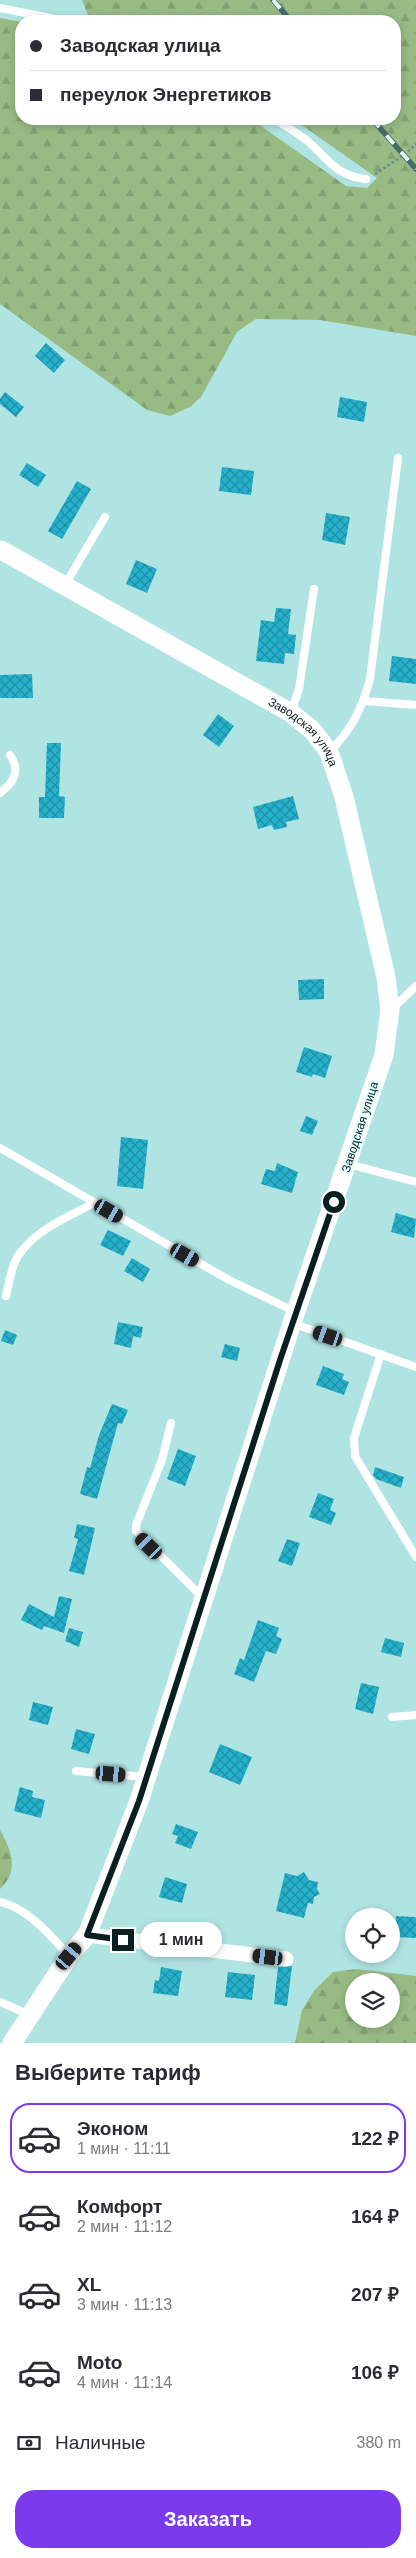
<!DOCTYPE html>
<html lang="ru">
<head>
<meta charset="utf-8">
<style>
  body { margin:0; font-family:Helvetica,sans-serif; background:#f7f7f7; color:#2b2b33; height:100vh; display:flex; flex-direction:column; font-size:19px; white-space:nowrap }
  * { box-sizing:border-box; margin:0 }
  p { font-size:16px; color:#7c7c81 }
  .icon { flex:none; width:28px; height:28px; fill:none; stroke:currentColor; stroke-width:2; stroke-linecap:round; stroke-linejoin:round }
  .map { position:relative; height:2043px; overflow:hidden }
  .sheet { display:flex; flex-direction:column; background:#fff; flex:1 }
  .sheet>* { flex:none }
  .hud { position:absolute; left:15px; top:15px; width:386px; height:110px; border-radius:20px; box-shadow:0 2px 8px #0003; display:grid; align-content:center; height:110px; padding:0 15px; background:#fff }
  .buttons { position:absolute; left:345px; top:1908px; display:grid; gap:10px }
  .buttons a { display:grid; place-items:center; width:55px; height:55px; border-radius:50%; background:#fff; box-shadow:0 2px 8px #0003; font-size:25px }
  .end { position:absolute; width:22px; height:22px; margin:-11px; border:6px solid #0a1f1f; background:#fff; box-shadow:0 0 0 2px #fff }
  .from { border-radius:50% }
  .bubble { position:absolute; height:35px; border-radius:18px; background:#fff; box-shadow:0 2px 8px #0003; font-size:16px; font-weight:700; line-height:35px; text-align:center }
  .car { position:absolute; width:15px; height:30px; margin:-15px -8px; border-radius:6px; box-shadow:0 0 4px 1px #0007; background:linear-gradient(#222 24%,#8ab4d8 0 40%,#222 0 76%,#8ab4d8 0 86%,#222 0) }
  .hud b { display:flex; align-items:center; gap:18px; height:48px; font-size:19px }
  .hud b+b { border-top:1px solid #e1e1e2 }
  .hud i { width:12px; height:12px; background:#2b2b33 }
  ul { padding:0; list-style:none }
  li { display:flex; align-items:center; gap:15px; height:70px; margin:0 10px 8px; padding:0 5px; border:2px solid transparent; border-radius:20px }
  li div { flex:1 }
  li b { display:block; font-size:19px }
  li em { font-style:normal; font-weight:700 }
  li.on { border-color:#7c3aed }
  li>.icon { width:45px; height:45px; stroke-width:1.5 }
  h2 { padding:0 15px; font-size:22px; line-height:60px }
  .pay { display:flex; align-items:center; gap:12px; height:55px; padding:0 15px; font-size:19px }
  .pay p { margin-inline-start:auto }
  .primary-button { display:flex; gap:10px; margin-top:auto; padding:10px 15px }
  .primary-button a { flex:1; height:58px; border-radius:20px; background:#7c3aed; color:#fff; font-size:20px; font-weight:700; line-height:58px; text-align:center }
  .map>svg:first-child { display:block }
  .forest { fill:url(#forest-firs); fill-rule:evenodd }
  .building { fill:url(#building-cross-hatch) }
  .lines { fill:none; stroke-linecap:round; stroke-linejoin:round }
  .path { stroke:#668d8b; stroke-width:2.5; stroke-dasharray:2.5 2.5; stroke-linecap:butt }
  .service { stroke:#fff; stroke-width:8 }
  .minor { stroke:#fff; stroke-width:15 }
  .tertiary { stroke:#fff; stroke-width:19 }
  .rail-casing { stroke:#496a69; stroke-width:5.5 }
  .rail { stroke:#e6fffe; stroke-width:4; stroke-dasharray:11; stroke-linecap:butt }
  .route { stroke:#0a1f1f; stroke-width:6 }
  .labels { text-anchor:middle; stroke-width:4.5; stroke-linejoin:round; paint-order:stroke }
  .street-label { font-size:12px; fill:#0a1f1f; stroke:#e6fffe }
</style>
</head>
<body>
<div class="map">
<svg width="416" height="2043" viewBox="0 0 416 2043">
  <defs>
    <pattern id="forest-firs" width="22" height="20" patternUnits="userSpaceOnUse" patternTransform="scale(1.25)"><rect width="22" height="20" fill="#98bb84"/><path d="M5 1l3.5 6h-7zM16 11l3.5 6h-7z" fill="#82a072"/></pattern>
    <pattern id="building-cross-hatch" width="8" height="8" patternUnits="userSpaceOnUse" patternTransform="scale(1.25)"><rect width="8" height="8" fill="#25b0cb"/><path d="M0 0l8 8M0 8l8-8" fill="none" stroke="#1e8fa4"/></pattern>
  </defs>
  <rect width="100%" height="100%" fill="#b0e4e2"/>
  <!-- forest -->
  <g class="forest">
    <path d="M82,0H416V336L320,320L256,319L237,332L201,397L190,407L170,416L147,410L0,304V18L21,22V119H251L346,186L367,188L377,178L293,119H395V21H104L88,15Z"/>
    <path d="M0,1830C11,1850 20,1870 0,1889Z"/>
    <path d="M357,1969L416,1976V2043H295L302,2010L314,1991L333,1972ZM391,1981V2019H354V1981Z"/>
  </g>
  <!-- building -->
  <g class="building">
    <path d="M46,343L65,360L54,373L35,356Z"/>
    <path d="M5,392L24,407L16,417L0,404V399Z"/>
    <path d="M340,397L367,402L364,422L337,417Z"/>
    <path d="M27,463L46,475L38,487L19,475Z"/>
    <path d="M222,467L254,471L251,495L219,491Z"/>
    <path d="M77,481L91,489L62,539L48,531Z"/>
    <path d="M326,513L350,517L345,545L322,540Z"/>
    <path d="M136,560L157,569L147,593L126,584Z"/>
    <path d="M276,608L291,609L288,634L296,635L294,654L285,653L284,664L256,661L261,620L274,622Z"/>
    <path d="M392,656L416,659V684L389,681Z"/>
    <path d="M32,674L33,698H0V675Z"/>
    <path d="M218,714L234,726L219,747L203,735Z"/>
    <path d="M47,743H61L59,796L65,797L64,818H39V797H45Z"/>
    <path d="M293,796L299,819L286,822L287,827L274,830L272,825L258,829L253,807Z"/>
    <path d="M324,979V999L299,1000L298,980Z"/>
    <path d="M304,1047L332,1056L325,1078L313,1074L312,1077L296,1072Z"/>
    <path d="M306,1116L318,1121L312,1135L300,1131Z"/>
    <path d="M121,1137L148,1140L143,1189L117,1186Z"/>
    <path d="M277,1163L298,1172L292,1193L261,1184L266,1169L275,1171Z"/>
    <path d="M396,1213L416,1219L414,1238L391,1232Z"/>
    <path d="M108,1230L131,1241L123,1256L100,1245Z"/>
    <path d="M132,1258L150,1269L143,1282L124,1271Z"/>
    <path d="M118,1322L143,1327L141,1338L133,1336L131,1348L114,1344Z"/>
    <path d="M5,1330L17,1335L13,1345L1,1341Z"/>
    <path d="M225,1344L240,1348L237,1361L221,1357Z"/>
    <path d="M323,1366L344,1374L342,1379L349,1382L344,1395L316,1385Z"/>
    <path d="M112,1404L128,1410L122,1424L118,1423L97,1499L80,1494L87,1467L90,1468L99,1435Z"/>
    <path d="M178,1449L196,1456L185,1486L167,1479Z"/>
    <path d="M375,1467L404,1477L401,1488L376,1479L373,1475Z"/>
    <path d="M318,1493L334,1499L330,1510L336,1513L331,1525L309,1517Z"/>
    <path d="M77,1524L95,1528L84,1575L69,1571L78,1539L74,1538Z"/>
    <path d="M287,1539L300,1543L292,1566L278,1561Z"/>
    <path d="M59,1596L72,1599L64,1633L44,1626L42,1630L21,1620L29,1604L54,1617Z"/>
    <path d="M258,1620L279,1628L276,1636L282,1639L276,1654L266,1651L254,1682L234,1674L240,1658L244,1660Z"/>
    <path d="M69,1628L83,1632L79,1647L65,1641Z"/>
    <path d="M385,1638L404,1643L401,1657L381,1652Z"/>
    <path d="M361,1683L379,1687L373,1714L355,1709Z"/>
    <path d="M33,1702L53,1707L48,1725L29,1720Z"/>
    <path d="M76,1729L95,1734L89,1754L71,1749Z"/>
    <path d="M220,1744L252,1757L240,1785L209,1772Z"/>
    <path d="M20,1787L33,1791L32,1797L45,1800L41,1818L14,1811Z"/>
    <path d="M176,1824L198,1832L191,1849L175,1843L178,1836L172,1834Z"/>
    <path d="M304,1872L309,1880L318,1882L317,1889L320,1894L314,1897L313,1904L308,1903L304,1918L276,1911L285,1873L297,1876Z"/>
    <path d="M165,1877L187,1884L182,1903L159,1897Z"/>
    <path d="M396,1916L416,1917V1938L394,1937Z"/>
    <path d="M292,1966L287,2006L274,2004L278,1967Z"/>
    <path d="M161,1967L182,1971L178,1996L153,1993L155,1980L159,1981Z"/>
    <path d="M228,1972L255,1975L252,2000L225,1997Z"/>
  </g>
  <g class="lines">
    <!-- path -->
    <path class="path" d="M375,174L404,155L416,144"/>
    <!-- service -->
    <g class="service">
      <path d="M0,8L65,21"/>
      <path d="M275,119C286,127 300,134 311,144C330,162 338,176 366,179"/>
      <path d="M65,585L105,517"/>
      <path d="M364,701L416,705"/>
      <path d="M291,713L299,689L314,589"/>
      <path d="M329,752C351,731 362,709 370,679L398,458"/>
      <path d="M0,793C14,782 21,771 10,755"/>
      <path d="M392,1009L416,986"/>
      <path d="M0,1148L229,1280L296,1312"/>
      <path d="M348,1164L416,1182"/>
      <path d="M6,1296C9,1283 11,1267 18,1256C35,1230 68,1217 94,1203"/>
      <path d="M292,1323L416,1367"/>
      <path d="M381,1354L354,1438L355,1456L416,1557"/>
      <path d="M171,1423L162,1460L136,1525V1531L202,1597"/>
      <path d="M392,1717L416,1715"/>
      <path d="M76,1771L146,1777"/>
      <path d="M0,1902C29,1909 50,1935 69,1956"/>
      <path d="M0,2002L30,2015"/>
    </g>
    <!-- minor -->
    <path class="minor" d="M87,1935L286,1959"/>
    <!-- tertiary -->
    <path class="tertiary" id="s1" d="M1,550L291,713L312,730L329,752L344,797L386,977L390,1010L384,1055L292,1323L139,1801L87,1935L69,1956L12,2043"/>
    <defs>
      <g id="rail">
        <path d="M273,0L291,21"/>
        <path d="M372,119L416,169"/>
      </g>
    </defs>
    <!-- rail casing -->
    <use href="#rail" class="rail-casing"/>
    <!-- rail -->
    <use href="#rail" class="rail"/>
  </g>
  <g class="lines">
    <!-- route -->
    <path class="route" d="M123,1940L87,1935L139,1801L280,1360L334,1202"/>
  </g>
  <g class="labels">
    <!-- street labels -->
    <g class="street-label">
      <text dy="4" stroke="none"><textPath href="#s1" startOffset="355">Заводская улица</textPath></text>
      <text transform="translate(360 1127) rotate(-72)" y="4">Заводская улица</text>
    </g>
  </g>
</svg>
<div class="buttons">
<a><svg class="icon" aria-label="locate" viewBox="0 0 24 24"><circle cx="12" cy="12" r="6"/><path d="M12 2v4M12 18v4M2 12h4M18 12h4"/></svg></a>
<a><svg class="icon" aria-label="layers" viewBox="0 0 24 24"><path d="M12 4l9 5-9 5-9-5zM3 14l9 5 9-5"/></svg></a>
</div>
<i class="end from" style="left:334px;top:1202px"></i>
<i class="end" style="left:123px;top:1940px"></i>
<div class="bubble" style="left:140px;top:1922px;width:82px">1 мин</div>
<i class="car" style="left:109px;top:1211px;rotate:120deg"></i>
<i class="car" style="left:185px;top:1255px;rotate:120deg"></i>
<i class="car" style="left:328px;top:1336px;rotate:289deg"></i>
<i class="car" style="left:149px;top:1546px;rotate:314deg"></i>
<i class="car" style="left:111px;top:1774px;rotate:95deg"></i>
<i class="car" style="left:69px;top:1956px;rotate:40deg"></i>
<i class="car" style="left:268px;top:1957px;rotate:277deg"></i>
<div class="hud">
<b><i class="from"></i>Заводская улица</b>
<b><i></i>переулок Энергетиков</b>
</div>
</div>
<section class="sheet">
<h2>Выберите тариф</h2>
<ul>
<li class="on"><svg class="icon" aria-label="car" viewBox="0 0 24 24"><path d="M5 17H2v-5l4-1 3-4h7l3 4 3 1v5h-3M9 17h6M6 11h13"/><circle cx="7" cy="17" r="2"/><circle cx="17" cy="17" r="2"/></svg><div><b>Эконом</b><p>1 мин · 11:11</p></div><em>122 ₽</em></li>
<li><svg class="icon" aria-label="car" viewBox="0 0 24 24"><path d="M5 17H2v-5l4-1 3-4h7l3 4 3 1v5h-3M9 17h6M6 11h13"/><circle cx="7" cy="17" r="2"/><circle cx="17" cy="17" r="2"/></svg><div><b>Комфорт</b><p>2 мин · 11:12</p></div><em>164 ₽</em></li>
<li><svg class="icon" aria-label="car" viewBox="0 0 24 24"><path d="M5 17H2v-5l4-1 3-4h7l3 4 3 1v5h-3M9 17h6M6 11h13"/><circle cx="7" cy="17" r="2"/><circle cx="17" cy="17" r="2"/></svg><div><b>XL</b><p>3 мин · 11:13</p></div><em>207 ₽</em></li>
<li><svg class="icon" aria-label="car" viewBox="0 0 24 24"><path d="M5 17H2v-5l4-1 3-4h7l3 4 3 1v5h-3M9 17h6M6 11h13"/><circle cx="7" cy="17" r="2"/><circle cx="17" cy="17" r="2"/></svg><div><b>Moto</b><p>4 мин · 11:14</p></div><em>106 ₽</em></li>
</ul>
<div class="pay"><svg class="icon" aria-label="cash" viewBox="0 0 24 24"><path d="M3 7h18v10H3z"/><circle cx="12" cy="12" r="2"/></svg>Наличные<p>380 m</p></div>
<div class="primary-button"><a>Заказать</a></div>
</section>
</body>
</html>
